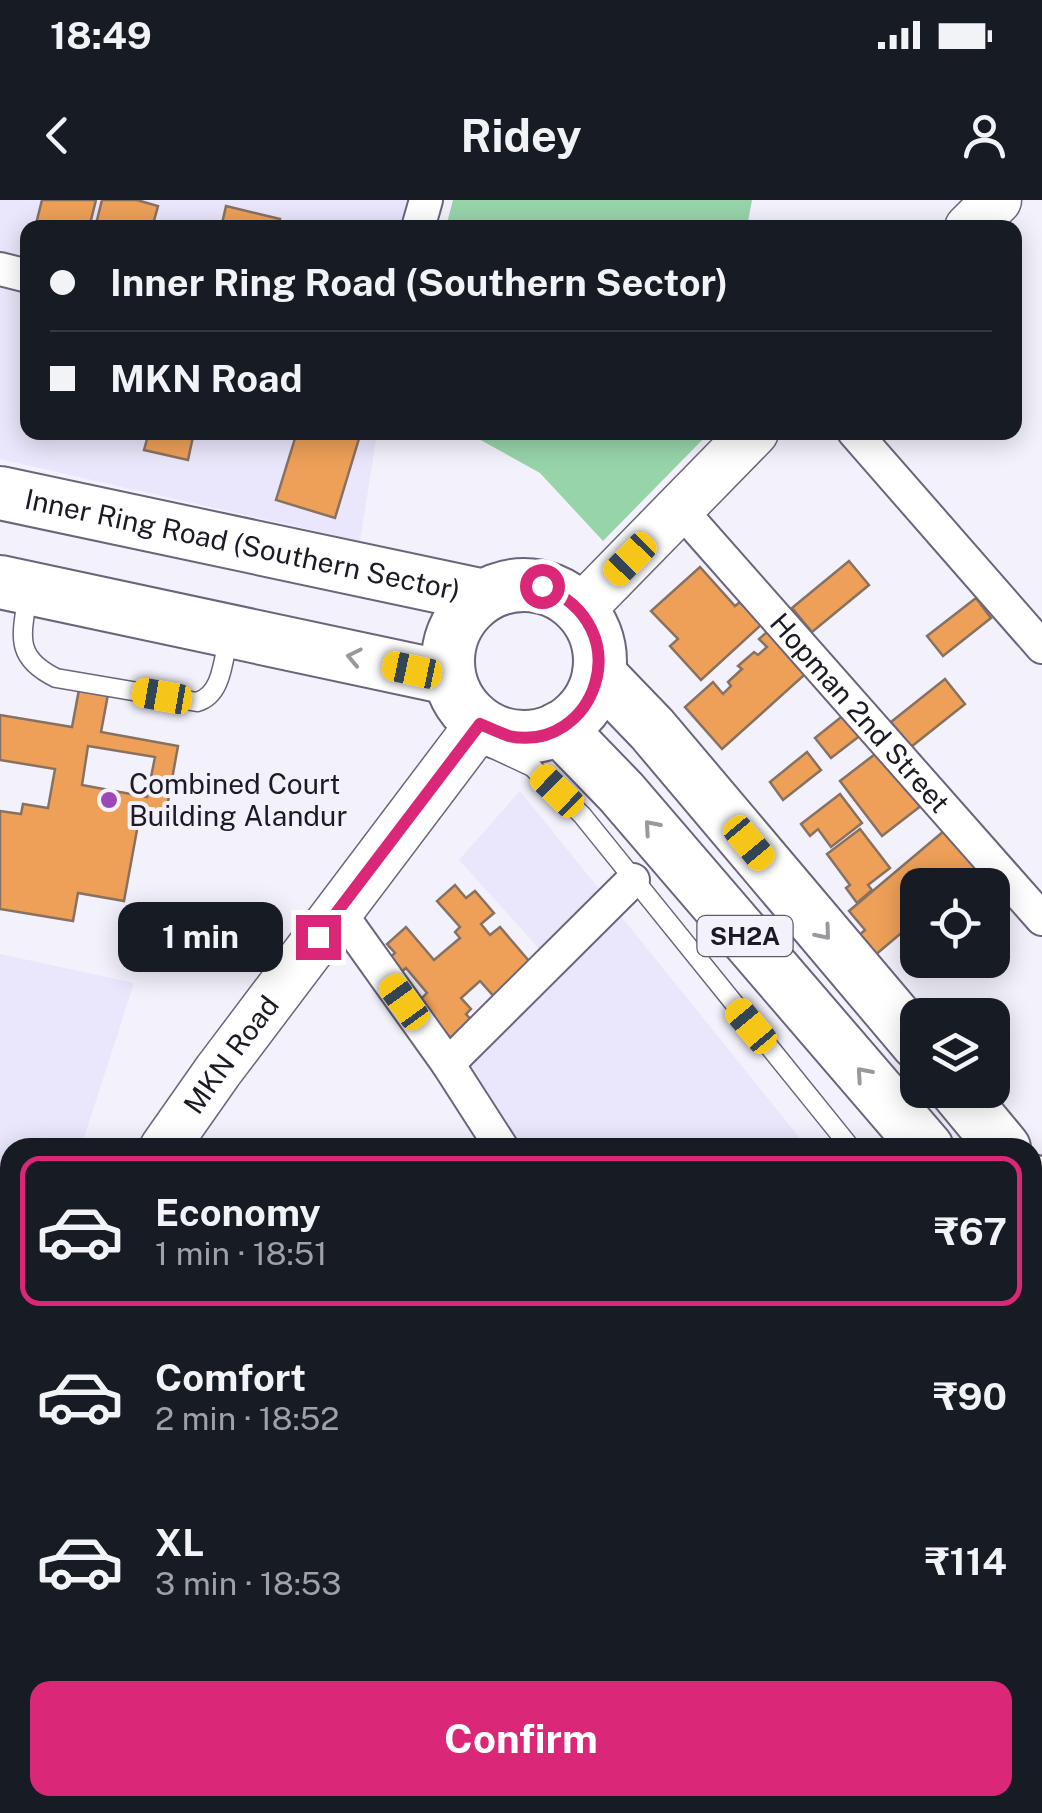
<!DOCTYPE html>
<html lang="en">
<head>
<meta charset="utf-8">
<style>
  body { margin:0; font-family:"Public Sans",sans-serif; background:#20242c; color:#f1f3f6; height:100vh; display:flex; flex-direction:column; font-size:38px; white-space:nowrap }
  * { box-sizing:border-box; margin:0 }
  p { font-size:32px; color:#9ea1a6 }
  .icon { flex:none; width:55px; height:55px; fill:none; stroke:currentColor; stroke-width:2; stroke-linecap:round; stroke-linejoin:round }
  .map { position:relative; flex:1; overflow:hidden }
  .panel { position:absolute; left:0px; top:938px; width:1042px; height:678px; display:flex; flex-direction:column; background:#171b24; border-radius:30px 30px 0 0; box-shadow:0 5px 25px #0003 }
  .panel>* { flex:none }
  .hud { position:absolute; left:20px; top:20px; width:1002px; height:220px; border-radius:20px; box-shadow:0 5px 25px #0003; display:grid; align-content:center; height:220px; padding:0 30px; background:#171b24 }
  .tools { position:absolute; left:900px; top:668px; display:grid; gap:20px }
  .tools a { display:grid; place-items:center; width:110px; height:110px; border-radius:20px; background:#171b24; box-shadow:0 5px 25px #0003; font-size:50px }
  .end { position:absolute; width:45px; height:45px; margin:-22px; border:12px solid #db2777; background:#fff; box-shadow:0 0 0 5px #fff }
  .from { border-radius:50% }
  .bubble { position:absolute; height:70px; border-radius:20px; background:#171b24; box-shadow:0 5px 25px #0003; font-size:32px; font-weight:700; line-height:70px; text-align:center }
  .car { position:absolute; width:30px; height:60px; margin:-30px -15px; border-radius:12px; box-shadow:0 0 8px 2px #0007; background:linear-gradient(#f5c518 24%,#345 0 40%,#f5c518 0 76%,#345 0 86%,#f5c518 0) }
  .hud b { display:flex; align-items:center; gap:35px; height:95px; font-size:38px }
  .hud b+b { border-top:2px solid #363941 }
  .hud i { width:25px; height:25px; background:#f1f3f6 }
  ul { padding:18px 0 0; list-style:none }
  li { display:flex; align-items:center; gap:30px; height:150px; margin:0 20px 15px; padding:0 10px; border:5px solid transparent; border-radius:20px }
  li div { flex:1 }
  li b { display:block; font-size:38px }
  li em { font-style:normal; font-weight:700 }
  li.on { border-color:#db2777 }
  li>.icon { width:90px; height:90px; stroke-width:1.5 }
  .action { display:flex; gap:20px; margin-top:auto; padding:20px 30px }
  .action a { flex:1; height:115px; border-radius:20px; background:#db2777; color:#fff; font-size:40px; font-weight:700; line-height:115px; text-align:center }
  .status { display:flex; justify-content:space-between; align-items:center; height:70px; padding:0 50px; background:#171b24; direction:ltr }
  .status svg { height:28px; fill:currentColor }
  header { display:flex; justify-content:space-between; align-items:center; height:130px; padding:0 30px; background:#171b24; font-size:45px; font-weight:700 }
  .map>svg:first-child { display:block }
  .built { fill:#eae6fb }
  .green { fill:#97d4aa }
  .building { fill:#eea058; stroke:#877261; stroke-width:2.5; fill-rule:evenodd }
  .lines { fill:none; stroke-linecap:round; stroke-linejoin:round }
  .lane-casing { stroke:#6a657c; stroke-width:21 }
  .street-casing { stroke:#6a657c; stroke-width:36 }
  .secondary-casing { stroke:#6a657c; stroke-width:51 }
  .primary-casing { stroke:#6a657c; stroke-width:56 }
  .lane { stroke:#fff; stroke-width:18 }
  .street { stroke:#fff; stroke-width:32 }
  .secondary { stroke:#fff; stroke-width:48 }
  .primary { stroke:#fff; stroke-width:52 }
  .oneway { stroke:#99989c }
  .route { stroke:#db2777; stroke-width:12 }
  .poi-dot { fill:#9c49b8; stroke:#f3f1fb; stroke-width:4 }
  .labels { text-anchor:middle; stroke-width:8; stroke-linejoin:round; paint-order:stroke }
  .shield { fill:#f3f1fb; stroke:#5c5a64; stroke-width:2.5 }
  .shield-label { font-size:25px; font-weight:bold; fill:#1c1a24 }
  .street-label { font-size:28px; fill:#1c1a24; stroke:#f3f1fb }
  .poi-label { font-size:28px; fill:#1c1a24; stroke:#f3f1fb; text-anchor:start }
</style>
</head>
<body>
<div class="status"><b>18:49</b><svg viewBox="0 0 49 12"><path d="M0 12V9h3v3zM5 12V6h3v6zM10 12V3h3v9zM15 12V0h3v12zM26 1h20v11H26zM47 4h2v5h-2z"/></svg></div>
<header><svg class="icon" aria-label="back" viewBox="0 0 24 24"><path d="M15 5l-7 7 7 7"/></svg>Ridey<svg class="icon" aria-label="person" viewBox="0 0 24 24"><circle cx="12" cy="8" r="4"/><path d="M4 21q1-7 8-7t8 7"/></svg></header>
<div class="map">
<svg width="1042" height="1613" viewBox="0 0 1042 1613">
  <rect width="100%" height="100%" fill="#f3f1fb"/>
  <!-- built -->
  <g class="built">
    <path d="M0,0H414L410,27L28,28V232L377,233L360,341L0,259Z"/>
    <path d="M520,591L807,947H516L461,861L554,765L459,660Z"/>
    <path d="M0,754L134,783L81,947L10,948V1156L0,1171Z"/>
    <path d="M1033,1228L1042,1240V1473L1033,1476Z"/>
  </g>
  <!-- green -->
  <g class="green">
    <path d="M453,0H752L747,27H446Z"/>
    <path d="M468,233H709L603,341L540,273Z"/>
  </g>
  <!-- building -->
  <g class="building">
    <path d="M42,0H96L89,28H35Z"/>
    <path d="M102,0H137L158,6L152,28H95Z"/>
    <path d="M226,6L280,19L278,28H221Z"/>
    <path d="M149,232H194L188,260L144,250Z"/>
    <path d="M297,232H361L335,318L276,300Z"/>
    <path d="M849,361L869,385L812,432L792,408Z"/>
    <path d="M700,367L735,406L740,402L761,425L701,480L670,446L678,439L651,411Z"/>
    <path d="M976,398L991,418L943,456L927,436Z"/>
    <path d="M775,425L812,468L722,549L685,507L713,482L723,494L731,486L728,482L742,469L738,466L754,452L758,455L767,447L759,439Z"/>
    <path d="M945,479L965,504L911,547L891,522Z"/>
    <path d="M80,484L109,489L101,532L178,546L164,624L139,619L124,701L78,693L73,721L0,709V611L21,614L23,604L48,608L55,569L0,560V515L72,527ZM88,546L155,557L147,597L82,585Z"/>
    <path d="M850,510L866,531L831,558L815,538Z"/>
    <path d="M879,551L922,605L882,636L840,581Z"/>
    <path d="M807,552L821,570L783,600L770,582Z"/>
    <path d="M840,594L862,623L831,647L818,629L810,636L801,624Z"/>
    <path d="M951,625L984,664L959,685H918V719L874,756L857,737L865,730L849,711Z"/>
    <path d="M860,629L890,668L868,685L872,690L857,703L846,688L850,685L827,654Z"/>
    <path d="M455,685L466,698L475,691L494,713L481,724L490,735L500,727L535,768L497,800L480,781L461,798L471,809L466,814L472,821L450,838L419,801L427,793L406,768L399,774L387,760L395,753L387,744L406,727L434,760L460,738L455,732L460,727L437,701Z"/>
    <path d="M266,1605H326L329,1609L323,1613H255Z"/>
    <path d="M445,1605H491L496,1613H451Z"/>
  </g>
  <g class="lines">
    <defs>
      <g id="lane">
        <path d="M28,393C22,435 13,457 56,478L197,502C223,495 223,458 229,435"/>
        <path d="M470,538L532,567L582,615L851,948"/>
        <path d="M1032,1174L1042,1186"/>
      </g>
      <g id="street">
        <path d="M418,28L426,0"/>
        <path d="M0,69L28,76"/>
        <path d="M854,232L1042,447"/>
        <path id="s1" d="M680,309L1042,719"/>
        <path d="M338,710L448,864L502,948"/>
        <path d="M448,864L633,680"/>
        <path d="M187,1605L194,1613"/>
        <path d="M737,1605L739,1613"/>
        <path d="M56,1613L66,1605"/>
      </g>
      <g id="secondary">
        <path d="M969,28L997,0"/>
        <path d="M581,409L754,232"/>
        <path id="s2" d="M164,948L218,871L480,524"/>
        <path d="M0,1184L10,1168"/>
      </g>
      <g id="primary">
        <path id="s3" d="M0,293L484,396"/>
        <path d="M0,382L449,478"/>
        <circle cx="524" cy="461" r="76"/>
        <path d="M599,474L652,529L918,844"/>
        <path d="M559,528L621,592L927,948"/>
        <path d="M956,890L1004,948"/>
        <path d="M1032,981L1042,992"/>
        <path d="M1032,1070L1042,1081"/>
      </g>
    </defs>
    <!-- lane casing -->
    <use href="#lane" class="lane-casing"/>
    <!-- street casing -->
    <use href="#street" class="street-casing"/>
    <!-- secondary casing -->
    <use href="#secondary" class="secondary-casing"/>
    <!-- primary casing -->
    <use href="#primary" class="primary-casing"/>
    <!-- lane -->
    <use href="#lane" class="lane"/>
    <!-- street -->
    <use href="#street" class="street"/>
    <!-- secondary -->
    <use href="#secondary" class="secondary"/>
    <!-- primary -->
    <use href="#primary" class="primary"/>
  </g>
  <!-- one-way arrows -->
  <defs><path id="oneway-chevron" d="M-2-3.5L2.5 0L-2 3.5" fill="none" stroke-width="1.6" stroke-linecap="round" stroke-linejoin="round" transform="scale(2.5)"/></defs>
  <g class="oneway">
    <use href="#oneway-chevron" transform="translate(354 457) rotate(-168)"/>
    <use href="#oneway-chevron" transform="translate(651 627) rotate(-131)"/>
    <use href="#oneway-chevron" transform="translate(824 733) rotate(50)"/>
    <use href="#oneway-chevron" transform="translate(863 874) rotate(-131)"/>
  </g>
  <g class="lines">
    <!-- route -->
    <path class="route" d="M318,737L480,524C489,528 500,533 509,536C594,554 643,427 542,386"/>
  </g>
  <!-- markers -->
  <circle class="poi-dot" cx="109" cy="600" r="10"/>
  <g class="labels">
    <!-- shield labels -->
    <rect class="shield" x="697.5" y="716" width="95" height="40" rx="8"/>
    <g class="shield-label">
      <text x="745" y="745">SH2A</text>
    </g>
    <!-- street labels -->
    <g class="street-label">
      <text dy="10" stroke="none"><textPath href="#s3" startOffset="248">Inner Ring Road (Southern Sector)</textPath></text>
      <text dy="10" stroke="none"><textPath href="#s1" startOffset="272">Hopman 2nd Street</textPath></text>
      <text dy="10" stroke="none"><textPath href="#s2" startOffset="115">MKN Road</textPath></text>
    </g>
    <!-- poi labels -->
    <g class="poi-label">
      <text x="129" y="594">Combined Court<tspan x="129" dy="32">Building Alandur</tspan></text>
    </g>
  </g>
</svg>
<div class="tools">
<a><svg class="icon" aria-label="locate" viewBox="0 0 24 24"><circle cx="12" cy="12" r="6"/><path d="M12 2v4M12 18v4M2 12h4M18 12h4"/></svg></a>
<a><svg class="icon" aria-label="layers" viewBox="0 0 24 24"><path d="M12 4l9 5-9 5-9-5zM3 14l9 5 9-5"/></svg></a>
</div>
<i class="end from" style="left:542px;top:386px"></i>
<i class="end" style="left:318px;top:737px"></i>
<div class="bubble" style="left:118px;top:702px;width:165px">1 min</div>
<i class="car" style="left:630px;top:359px;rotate:224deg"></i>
<i class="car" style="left:412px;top:470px;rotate:282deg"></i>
<i class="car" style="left:162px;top:496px;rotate:280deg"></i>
<i class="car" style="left:557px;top:591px;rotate:314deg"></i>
<i class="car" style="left:749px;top:643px;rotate:140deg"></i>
<i class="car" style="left:404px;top:802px;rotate:324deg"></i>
<i class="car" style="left:751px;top:826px;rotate:320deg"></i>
<div class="hud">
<b><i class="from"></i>Inner Ring Road (Southern Sector)</b>
<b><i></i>MKN Road</b>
</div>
<section class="panel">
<ul>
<li class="on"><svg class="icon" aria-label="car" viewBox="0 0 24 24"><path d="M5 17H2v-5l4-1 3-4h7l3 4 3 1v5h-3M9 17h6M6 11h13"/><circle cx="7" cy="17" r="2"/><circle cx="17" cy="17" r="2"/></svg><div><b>Economy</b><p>1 min · 18:51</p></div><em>₹67</em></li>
<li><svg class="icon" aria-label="car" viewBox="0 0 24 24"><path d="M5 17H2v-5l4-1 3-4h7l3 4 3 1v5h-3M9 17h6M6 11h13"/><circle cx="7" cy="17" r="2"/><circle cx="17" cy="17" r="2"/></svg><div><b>Comfort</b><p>2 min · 18:52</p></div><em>₹90</em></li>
<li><svg class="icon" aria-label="car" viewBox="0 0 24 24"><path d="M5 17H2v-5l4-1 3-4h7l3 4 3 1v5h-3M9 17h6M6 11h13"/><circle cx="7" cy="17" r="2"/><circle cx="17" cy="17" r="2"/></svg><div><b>XL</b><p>3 min · 18:53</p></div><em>₹114</em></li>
</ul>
<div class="action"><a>Confirm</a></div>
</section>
</div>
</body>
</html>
